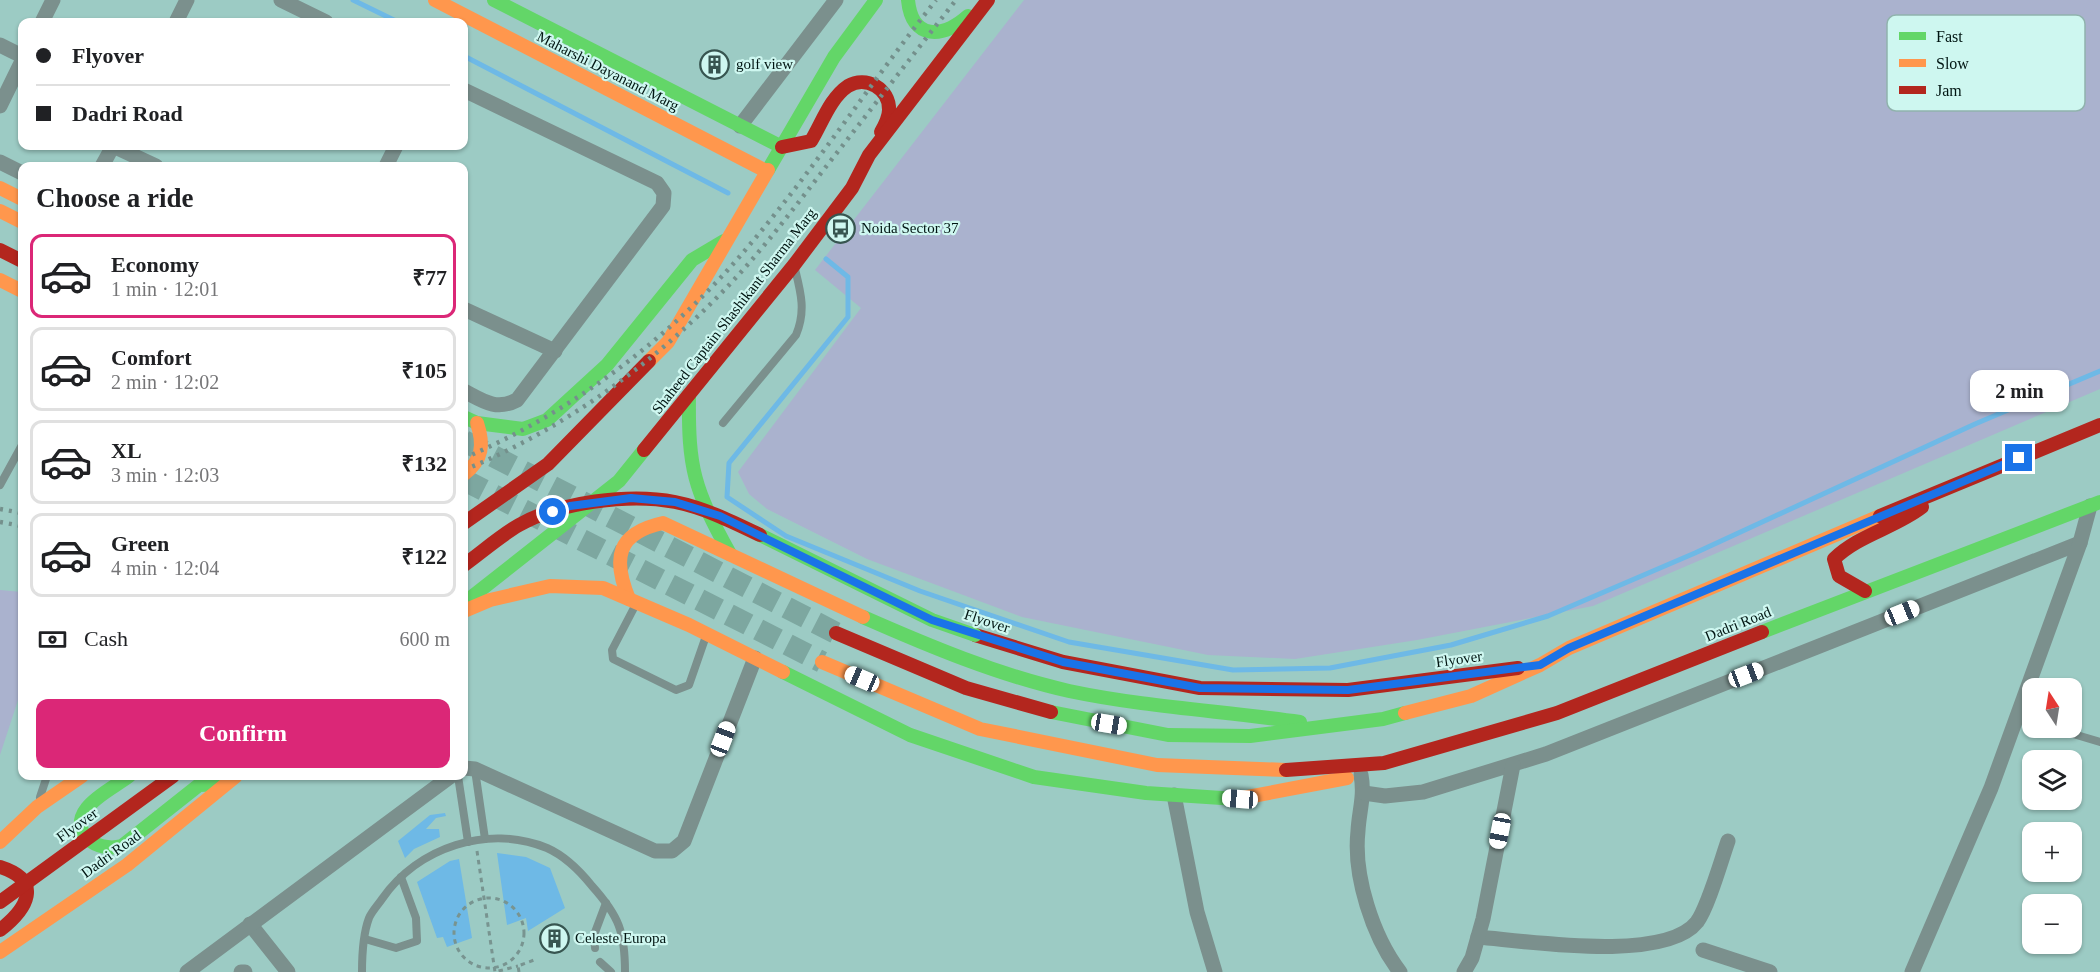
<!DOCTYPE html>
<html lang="en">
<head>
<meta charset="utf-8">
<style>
  body { margin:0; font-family:"Times New Roman",serif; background:#f6f6f6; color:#202124; height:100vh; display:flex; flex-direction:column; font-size:22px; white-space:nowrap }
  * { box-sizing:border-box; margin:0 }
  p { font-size:20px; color:#757577 }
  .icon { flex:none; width:33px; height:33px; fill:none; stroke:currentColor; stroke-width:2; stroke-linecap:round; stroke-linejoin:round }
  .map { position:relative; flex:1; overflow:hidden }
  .panel { position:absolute; left:18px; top:162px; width:450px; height:618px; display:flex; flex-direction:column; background:#fff; border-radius:12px; box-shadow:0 2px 4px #0004 }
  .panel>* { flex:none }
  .top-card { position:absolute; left:18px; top:18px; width:450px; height:132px; border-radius:12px; box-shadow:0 2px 4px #0004; display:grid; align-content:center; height:132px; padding:0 18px; background:#fff }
  .needle { width:39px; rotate:348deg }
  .tools { position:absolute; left:2022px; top:678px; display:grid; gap:12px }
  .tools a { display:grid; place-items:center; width:60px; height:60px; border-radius:12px; background:#fff; box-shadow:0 2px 4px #0004; font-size:30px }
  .end { position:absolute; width:27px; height:27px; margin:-14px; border:8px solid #1a73e8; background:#fff; box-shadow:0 0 0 3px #fff }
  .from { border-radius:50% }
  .bubble { position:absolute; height:42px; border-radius:12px; background:#fff; box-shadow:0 2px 4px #0004; font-size:20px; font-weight:700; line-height:42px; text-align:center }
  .car { position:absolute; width:18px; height:36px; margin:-18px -9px; border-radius:8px; box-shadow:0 0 4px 2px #0007; background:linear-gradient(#fff 24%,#345 0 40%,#fff 0 76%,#345 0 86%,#fff 0) }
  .top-card b { display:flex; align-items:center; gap:21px; height:57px; font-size:22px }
  .top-card b+b { border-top:2px solid #e0e0e0 }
  .top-card i { width:15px; height:15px; background:#202124 }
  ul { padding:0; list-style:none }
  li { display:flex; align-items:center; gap:18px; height:84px; margin:0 12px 9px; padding:0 6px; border:3px solid #e0e0e0; border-radius:12px }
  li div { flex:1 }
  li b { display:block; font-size:22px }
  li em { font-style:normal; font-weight:700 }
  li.selected { border-color:#db2777 }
  li>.icon { width:54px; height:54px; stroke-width:1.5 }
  h2 { padding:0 18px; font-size:27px; line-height:72px }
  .pay { display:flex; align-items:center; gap:15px; height:66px; padding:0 18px; font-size:22px }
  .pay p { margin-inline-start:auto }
  .button { display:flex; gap:12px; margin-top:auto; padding:12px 18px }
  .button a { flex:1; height:69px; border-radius:12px; background:#db2777; color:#fff; font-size:24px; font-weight:700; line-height:69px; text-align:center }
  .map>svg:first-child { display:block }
  .green { fill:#aab2ce }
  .water { fill:#6eb9e6 }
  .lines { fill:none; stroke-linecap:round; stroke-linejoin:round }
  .stream { stroke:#6eb9e6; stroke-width:5 }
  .secondary-tunnel { stroke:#7da7a0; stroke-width:22; stroke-dasharray:22 11; stroke-linecap:butt }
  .path { stroke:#789490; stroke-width:3; stroke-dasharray:4.5 4.5; stroke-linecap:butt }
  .lane { stroke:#7b908d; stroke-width:8 }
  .street { stroke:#7b908d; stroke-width:15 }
  .fast { stroke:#63d668; stroke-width:14 }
  .slow { stroke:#ff974d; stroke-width:14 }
  .jam { stroke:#b3261e; stroke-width:14 }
  .rail { stroke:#74908c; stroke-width:4.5; stroke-dasharray:3 6; stroke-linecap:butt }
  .fast-bridge { stroke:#63d668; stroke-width:14 }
  .jam-bridge { stroke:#b3261e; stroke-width:14 }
  .route { stroke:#1a73e8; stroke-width:8 }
  .labels { text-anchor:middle; stroke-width:4.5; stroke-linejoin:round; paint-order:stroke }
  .poi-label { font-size:15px; fill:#001512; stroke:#cef7f0; text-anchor:start }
  .street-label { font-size:15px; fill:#001512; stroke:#cef7f0 }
  .key { fill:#cef7f0; stroke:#90b3ad; stroke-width:1.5 }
  .key-label { font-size:16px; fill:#001512 }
</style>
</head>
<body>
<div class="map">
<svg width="2100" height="972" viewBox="0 0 2100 972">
  <rect width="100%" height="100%" fill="#9ccbc4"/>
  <!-- green -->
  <g class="green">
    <path d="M1024,0H2100V389L1593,606L1417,640L1295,659L1208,655L1022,617L867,559L767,509L749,494L738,472L861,308L815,270Z"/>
    <path d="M0,590L22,592V688L0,755Z"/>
  </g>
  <!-- water -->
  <g class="water">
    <path d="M445,813L446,816L436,818L426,829H439L440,837L414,849L405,858L398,841L430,815Z"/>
    <path d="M497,853L526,857L550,868L565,908L528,931L526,918L507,925Z"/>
    <path d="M459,859L472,938L447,947L443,937L437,938L417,882L450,861Z"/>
  </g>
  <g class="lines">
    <!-- stream -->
    <g class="stream">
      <path d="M353,0L398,22"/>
      <path d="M464,56L728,193"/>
      <path d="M826,259L848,277V317L729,463L727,497L786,536L920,591L1069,642L1233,670L1330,668L1451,645L1548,616L1695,553L1975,424L2100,371"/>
    </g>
    <!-- secondary-tunnel -->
    <g class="secondary-tunnel">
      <path d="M464,441L836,633"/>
      <path d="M464,480L822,662"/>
    </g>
    <!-- path -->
    <g class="path">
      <path d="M477,851L495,972L518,966"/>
      <circle cx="489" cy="933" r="35"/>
      <path d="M519,972L518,966L534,960"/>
    </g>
    <!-- lane -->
    <g class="lane">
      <path d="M723,423L796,335C806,311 801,293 795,269"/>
      <path d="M0,485L22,445"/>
      <path d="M636,604L612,650L613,659L676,690L689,685L706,636"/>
      <path d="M2017,717L2032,721"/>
      <path d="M2053,728L2100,742"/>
      <path d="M475,770L485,839"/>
      <path d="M458,776L468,842"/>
      <path d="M40,797L47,776"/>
      <path d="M365,939L396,948L417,941L416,918L401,877"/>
      <path d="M595,948L594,935L606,903"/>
      <path d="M600,962L611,972"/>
      <path d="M362,972C362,955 363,934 369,918C372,911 378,905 382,899C418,847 488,824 547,848C565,856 580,871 592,886C619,916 625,932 625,972"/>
    </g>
    <!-- street -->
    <g class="street">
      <path d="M281,0L326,22"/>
      <path d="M42,22L53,0"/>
      <path d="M176,22L187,0"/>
      <path d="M0,45L22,56"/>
      <path d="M464,90L657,183L664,193L663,206L517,400C496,411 483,401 464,391"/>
      <path d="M0,106L22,61"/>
      <path d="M740,126L836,0"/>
      <path d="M113,146L156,166"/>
      <path d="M0,162L22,173"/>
      <path d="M102,166L113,146"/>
      <path d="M386,166L396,146"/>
      <path d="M464,309L555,351"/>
      <path d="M464,768L475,769L655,851H672L684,841L755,658"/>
      <path d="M1361,775C1365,796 1359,811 1358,831C1353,876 1373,937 1400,972"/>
      <path d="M1364,793L1385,796L1423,792L1546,754L2080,543"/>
      <path d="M1174,795L1197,912L1215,972"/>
      <path d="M250,924L288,972"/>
      <path d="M1478,937C1526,941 1665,963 1697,922C1708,907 1721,861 1728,841"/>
      <path d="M1703,950L1770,972"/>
      <path d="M187,972L451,776"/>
      <path d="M241,972H245"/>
      <path d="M1464,972L1472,958L1483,919L1513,765"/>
      <path d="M1912,972L1991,788L2080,543L2090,506"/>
    </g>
    <!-- fast -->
    <g class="fast">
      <path d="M494,0L782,147"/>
      <path d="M908,0C912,41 943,38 968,16"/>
      <path d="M768,170L834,57L876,0"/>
      <path d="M689,395C688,469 694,489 730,554"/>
      <path d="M464,417L477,423L523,429L547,420L607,365L692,260L724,241"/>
      <path d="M464,603L619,481L644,450"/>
      <path d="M863,617C929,646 998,675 1069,691C1145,707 1223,711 1300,722"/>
      <path d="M1762,632L2100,502"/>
      <path d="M783,672L910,735L1034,777L1146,793L1237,799"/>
      <path d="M1051,712L1168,735L1250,736L1383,719L1405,713"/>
      <path d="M129,776C116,786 97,795 87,808C68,832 96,853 122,846L199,785L225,784"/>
    </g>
    <!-- slow -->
    <g class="slow">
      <path d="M435,0L766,171"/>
      <path d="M0,188L22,199"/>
      <path d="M0,211L22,222"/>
      <path d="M0,280L22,291"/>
      <path d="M649,361L668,342L768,170"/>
      <path d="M464,474C483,460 484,444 477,423"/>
      <path d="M629,599C612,558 617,533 663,523L863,617"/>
      <path d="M464,611L490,600L550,586L603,588L689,625L783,672"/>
      <path d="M822,662L980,729L1157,765L1286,770"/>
      <path d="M1405,713L1471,696L1540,665L1569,648L1880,516"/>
      <path d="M1237,799L1347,778"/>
      <path d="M0,842L37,807L82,776"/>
      <path d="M0,952L127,865L236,776"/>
    </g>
    <!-- jam -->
    <g class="jam">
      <path d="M782,147L811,141C822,123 830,98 848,86C866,75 890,89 889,110C889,118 885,125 881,132"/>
      <path d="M0,250L22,261"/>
      <path d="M644,450L794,265L852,188L869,155L988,0"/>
      <path d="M1880,516L2100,425"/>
      <path d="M464,523L548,464L649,361"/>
      <path d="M1865,591L1839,576L1834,559C1858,535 1895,528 1922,507"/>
      <path d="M836,633L966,688L1051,712"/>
      <path d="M975,635L1063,662L1200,688L1348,690L1518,668"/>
      <path d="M1286,770L1384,763L1557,713L1762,632"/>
      <path d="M0,867C44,881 27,909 0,930"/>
    </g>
    <!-- rail -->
    <g class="rail">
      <path d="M464,458C561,417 653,351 725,273C802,188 865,90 936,0"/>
      <path d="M464,470C564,429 655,363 730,284C764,248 794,208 825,168C869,112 912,56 956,0"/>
      <path d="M0,509L22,513"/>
      <path d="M0,522L22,526"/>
    </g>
    <!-- fast-bridge -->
    <path class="fast-bridge" d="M760,535L932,620L975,635"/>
    <!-- jam-bridge -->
    <g class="jam-bridge">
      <path d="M464,565C482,552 500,536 519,525C559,502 630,493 675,502C705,508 733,522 760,535"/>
      <path d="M0,902L173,776"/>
    </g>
  </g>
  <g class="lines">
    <!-- route -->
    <path class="route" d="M553,512L570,506L631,498L675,502L720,516L932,620L1063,662L1200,688L1348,690L1540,665L1569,648L2019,458"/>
  </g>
  <!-- icons -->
  <defs>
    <symbol id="building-ring" viewBox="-11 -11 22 22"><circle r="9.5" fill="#cef7f0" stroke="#375550" stroke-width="1.5"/><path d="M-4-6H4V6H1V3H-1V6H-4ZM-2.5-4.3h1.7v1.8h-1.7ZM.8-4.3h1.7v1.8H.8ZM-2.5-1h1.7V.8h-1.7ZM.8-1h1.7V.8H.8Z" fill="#375550"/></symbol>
    <symbol id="bus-ring" viewBox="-11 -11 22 22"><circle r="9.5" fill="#cef7f0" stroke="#375550" stroke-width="1.5"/><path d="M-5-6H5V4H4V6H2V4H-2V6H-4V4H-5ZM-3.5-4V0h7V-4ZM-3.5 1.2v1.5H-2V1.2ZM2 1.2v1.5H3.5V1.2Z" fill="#375550"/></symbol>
  </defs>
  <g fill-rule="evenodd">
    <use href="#building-ring" x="698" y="48" width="33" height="33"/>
    <use href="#bus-ring" x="824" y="212" width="33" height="33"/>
    <use href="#building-ring" x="538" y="922" width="33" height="33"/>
  </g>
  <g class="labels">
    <!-- poi labels -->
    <g class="poi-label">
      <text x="736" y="69">golf view</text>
      <text x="861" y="233">Noida Sector 37</text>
      <text x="575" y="943">Celeste Europa</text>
    </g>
    <!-- street labels -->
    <g class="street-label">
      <text transform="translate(608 71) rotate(27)" y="5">Maharshi Dayanand Marg</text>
      <text transform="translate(734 311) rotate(-52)" y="5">Shaheed Captain Shashikant Sharma Marg</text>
      <text transform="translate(987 621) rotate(18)" y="5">Flyover</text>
      <text transform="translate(1738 624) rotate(-22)" y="5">Dadri Road</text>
      <text transform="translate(1459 659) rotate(-8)" y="5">Flyover</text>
      <text transform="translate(77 825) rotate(-36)" y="5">Flyover</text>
      <text transform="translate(111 854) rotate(-36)" y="5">Dadri Road</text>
    </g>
  </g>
  <!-- legend -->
  <rect x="1887" y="15" width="198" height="96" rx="9" class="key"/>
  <rect x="1899" y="32" width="27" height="8" fill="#63d668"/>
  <rect x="1899" y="59" width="27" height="8" fill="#ff974d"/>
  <rect x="1899" y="86" width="27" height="8" fill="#b3261e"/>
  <g class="key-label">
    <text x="1936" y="42">Fast</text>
    <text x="1936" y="69">Slow</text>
    <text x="1936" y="96">Jam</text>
  </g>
</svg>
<div class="tools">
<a><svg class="needle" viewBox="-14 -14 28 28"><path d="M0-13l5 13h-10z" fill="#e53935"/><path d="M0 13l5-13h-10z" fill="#757577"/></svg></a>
<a><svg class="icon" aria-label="layers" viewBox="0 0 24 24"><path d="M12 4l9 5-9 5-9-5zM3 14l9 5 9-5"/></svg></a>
<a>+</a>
<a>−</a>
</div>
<i class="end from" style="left:553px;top:512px"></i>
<i class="end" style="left:2019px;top:458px"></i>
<div class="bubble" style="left:1970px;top:370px;width:99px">2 min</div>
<i class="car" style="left:1902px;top:613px;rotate:68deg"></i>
<i class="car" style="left:1746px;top:675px;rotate:69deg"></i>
<i class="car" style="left:862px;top:679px;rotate:293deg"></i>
<i class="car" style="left:1109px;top:724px;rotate:100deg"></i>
<i class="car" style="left:723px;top:739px;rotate:21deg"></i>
<i class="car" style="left:1240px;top:799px;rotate:274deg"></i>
<i class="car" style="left:1500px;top:831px;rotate:191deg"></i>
<div class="top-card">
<b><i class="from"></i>Flyover</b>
<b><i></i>Dadri Road</b>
</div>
<section class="panel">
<h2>Choose a ride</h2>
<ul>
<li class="selected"><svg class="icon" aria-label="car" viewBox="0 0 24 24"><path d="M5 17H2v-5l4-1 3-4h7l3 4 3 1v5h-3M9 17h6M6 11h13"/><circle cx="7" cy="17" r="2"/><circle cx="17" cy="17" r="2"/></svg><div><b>Economy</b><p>1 min · 12:01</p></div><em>₹77</em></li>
<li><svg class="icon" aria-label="car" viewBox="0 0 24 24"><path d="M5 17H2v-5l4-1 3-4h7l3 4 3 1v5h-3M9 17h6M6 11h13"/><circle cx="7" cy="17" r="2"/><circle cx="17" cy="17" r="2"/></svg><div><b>Comfort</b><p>2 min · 12:02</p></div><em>₹105</em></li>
<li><svg class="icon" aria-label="car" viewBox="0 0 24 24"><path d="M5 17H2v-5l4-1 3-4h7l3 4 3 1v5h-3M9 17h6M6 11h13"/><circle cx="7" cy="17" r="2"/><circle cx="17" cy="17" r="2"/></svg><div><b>XL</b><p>3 min · 12:03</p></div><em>₹132</em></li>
<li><svg class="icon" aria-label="car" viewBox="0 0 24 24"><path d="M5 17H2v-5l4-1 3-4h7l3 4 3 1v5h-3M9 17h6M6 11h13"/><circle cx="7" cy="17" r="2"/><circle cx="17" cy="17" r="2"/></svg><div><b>Green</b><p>4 min · 12:04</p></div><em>₹122</em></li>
</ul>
<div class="pay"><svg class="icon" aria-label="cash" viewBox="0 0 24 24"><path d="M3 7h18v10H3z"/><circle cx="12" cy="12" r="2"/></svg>Cash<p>600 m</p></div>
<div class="button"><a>Confirm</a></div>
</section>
</div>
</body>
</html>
